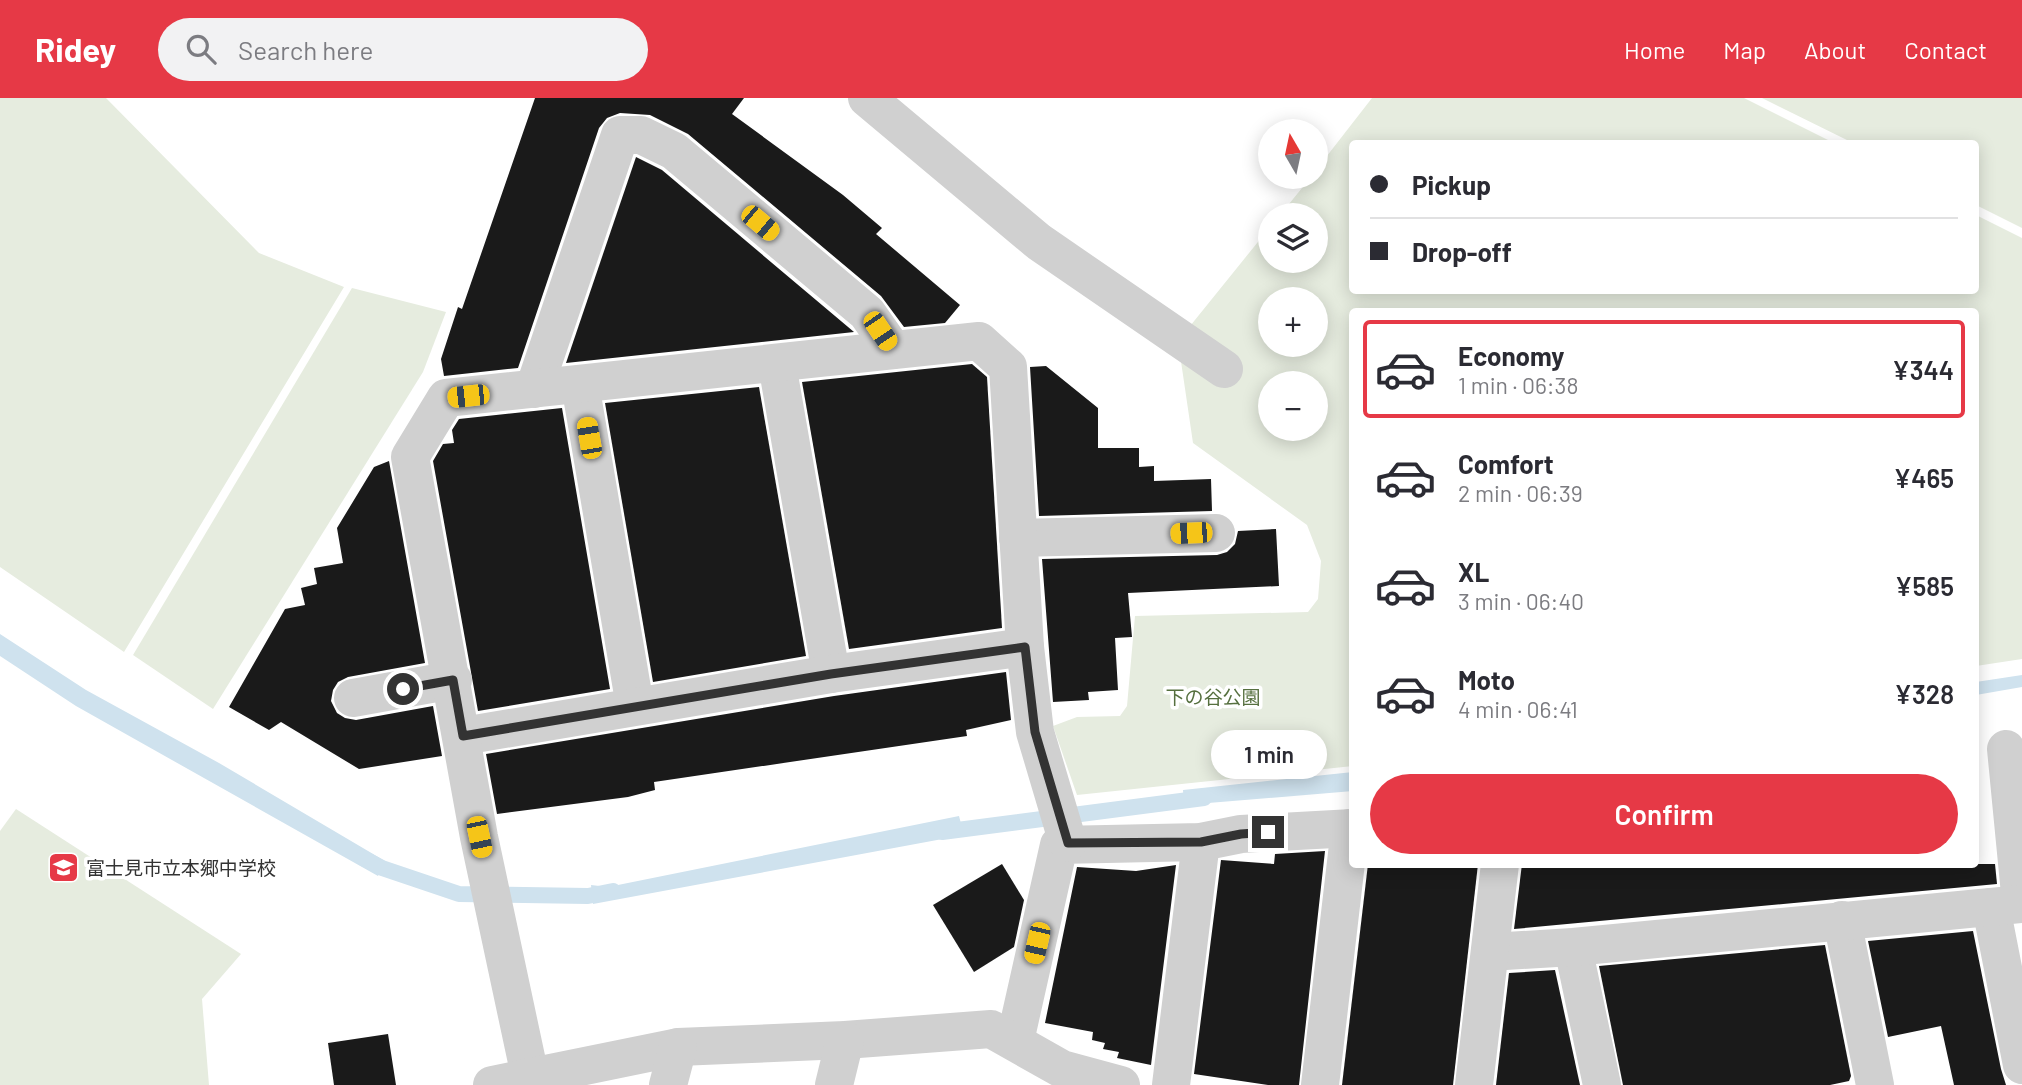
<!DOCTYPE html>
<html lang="en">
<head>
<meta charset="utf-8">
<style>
  body { margin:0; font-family:Barlow,"Noto Sans JP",sans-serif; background:#f2f2f3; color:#2b2b33; height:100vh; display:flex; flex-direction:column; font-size:26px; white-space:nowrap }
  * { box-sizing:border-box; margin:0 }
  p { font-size:23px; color:#7c7c81 }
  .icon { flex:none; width:38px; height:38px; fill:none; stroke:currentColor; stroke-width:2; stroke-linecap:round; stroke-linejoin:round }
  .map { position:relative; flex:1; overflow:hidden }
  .side { position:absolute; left:1349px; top:210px; width:630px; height:560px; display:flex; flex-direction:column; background:#fff; border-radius:7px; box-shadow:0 4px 18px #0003 }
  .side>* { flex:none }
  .hud { position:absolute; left:1349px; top:42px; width:630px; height:154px; border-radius:7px; box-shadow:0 4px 18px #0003; display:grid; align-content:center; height:154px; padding:0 21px; background:#fff }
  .needle { width:46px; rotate:351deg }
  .tools { position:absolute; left:1258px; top:21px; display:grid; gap:14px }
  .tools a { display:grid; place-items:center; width:70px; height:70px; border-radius:50%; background:#fff; box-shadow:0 4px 18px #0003; font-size:35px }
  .end { position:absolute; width:32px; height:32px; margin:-16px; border:9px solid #333; background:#fff; box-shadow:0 0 0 4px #fff }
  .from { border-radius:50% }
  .bubble { position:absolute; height:49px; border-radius:24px; background:#fff; box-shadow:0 4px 18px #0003; font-size:23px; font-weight:600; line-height:49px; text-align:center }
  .car { position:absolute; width:21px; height:42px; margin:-21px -10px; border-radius:9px; box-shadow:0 0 5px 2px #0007; background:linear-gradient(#f5c518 24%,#345 0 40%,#f5c518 0 76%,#345 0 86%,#f5c518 0) }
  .hud b { display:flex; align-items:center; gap:24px; height:66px; font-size:26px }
  .hud b+b { border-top:2px solid #e1e1e2 }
  .hud i { width:18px; height:18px; background:#2b2b33 }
  ul { padding:12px 0 0; list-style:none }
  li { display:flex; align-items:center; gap:21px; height:98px; margin:0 14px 10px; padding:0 7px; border:4px solid transparent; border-radius:7px }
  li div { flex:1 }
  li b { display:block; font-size:26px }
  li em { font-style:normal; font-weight:600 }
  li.current { border-color:#e63946 }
  li>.icon { width:63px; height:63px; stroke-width:1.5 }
  .cta { display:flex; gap:14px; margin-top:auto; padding:14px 21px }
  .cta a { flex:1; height:80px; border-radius:42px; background:#e63946; color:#fff; font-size:28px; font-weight:600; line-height:80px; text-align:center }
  header { display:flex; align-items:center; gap:42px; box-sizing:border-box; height:98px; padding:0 35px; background:#e63946; color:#fff }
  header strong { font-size:33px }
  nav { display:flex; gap:38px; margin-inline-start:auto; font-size:24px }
  .search { width:490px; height:63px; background:#f2f2f3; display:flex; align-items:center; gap:18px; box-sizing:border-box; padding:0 24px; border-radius:38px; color:#7c7c81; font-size:26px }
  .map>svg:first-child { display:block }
  .green { fill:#e6ecdf; fill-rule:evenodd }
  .water { fill:#cfe2ee }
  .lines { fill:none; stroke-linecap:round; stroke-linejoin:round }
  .stream { stroke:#cfe2ee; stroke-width:16 }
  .building { fill:#1a1a1a }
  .minor { stroke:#d0d0d0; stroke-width:38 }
  .route { stroke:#333; stroke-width:9 }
  .labels { text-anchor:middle; stroke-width:7; stroke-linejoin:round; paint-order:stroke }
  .park-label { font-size:19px; fill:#56703f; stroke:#fff }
  .poi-label { font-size:19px; fill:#333; stroke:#fff; text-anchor:start }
</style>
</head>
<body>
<header>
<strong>Ridey</strong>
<div class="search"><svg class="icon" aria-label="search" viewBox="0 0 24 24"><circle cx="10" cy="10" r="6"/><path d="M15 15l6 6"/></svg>Search here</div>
<nav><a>Home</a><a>Map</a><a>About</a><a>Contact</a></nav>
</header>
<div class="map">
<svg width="2022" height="987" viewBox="0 0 2022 987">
  <rect width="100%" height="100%" fill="#fff"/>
  <!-- green -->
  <g class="green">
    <path d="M0,0H106L259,155L344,189L124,554L0,469Z"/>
    <path d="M1372,0H1744L1834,45L1353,46V192H1976V117L2022,140V561L1976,568V214H1353V668L1077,697L1053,628L1077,619L1120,618L1127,608L1135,518L1308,514L1318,501L1321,463L1307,427L1193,345L1178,243L1270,129V163H1316V117H1280L1311,79H1316V72ZM1270,201H1316V247H1270ZM1270,285H1316V331H1270Z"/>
    <path d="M1762,0H2022V130L1976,107V46L1853,45Z"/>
    <path d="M352,190L446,214L423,274L213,611L133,557Z"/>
    <path d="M16,711L241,856L202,901L209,987H0V733Z"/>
  </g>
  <!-- water -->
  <g class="water">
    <path d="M0,536L86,592L219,665L385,763L378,778L76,608L0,558Z"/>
    <path d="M2022,577V589L1976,597V584Z"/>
    <path d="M1353,674V693L1184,707L1183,692Z"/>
    <path d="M959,718L964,737L593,806L591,787L608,789Z"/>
  </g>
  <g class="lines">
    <!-- stream -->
    <g class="stream">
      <path d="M942,734L1204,700"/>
      <path d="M363,760L382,770L459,796L588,798L613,793"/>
    </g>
  </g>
  <!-- building -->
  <g class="building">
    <path d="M535,0H744L732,16L843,97L882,130L876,136L960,207L945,225L904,229L881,198L688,36L650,17L620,15L607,20L599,30L518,270L444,278L441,261L458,209L462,211Z"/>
    <path d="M636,59L662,72L854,234L566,265Z"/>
    <path d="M972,266L987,279L1002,530L849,551L802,284Z"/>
    <path d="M1046,268L1098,310V350H1139V369L1154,368V383L1211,381L1212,413L1039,418L1030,269Z"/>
    <path d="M759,289L806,558L653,584L605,305Z"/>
    <path d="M562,310L610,591L478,613L433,363L443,346L454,345L452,332L459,321Z"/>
    <path d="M389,363L425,565L348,579L338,584L333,592L331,603L337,615L345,620L356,622L433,608L442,658L359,671L281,624L269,632L229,609L285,511L305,507L301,490L317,486L314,470L343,465L337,430L374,369Z"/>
    <path d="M1276,431L1279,488L1128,495L1132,539L1115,540L1118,592L1088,594L1089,602L1053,604L1042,461L1217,457L1227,454L1235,446L1238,433Z"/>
    <path d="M1006,574L1011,622L966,632L967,638L654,684L655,692L628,699L497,716L486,656L834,598Z"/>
    <path d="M1325,753L1299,987H1268L1194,976L1221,762L1274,766L1275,756Z"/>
    <path d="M1002,766L1024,802L1014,849L974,874L933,807Z"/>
    <path d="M1368,766H1478L1453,987H1342Z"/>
    <path d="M1522,766H1995L1997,786L1514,831Z"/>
    <path d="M1176,767L1151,967L1117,960L1119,954L1103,951L1105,945L1092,942L1093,934L1045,925L1077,769L1136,773Z"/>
    <path d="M1973,833L2001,971L2006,987H1954L1941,928L1888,939L1868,843Z"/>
    <path d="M1825,847L1851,978L1849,983L1830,987H1623L1599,868Z"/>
    <path d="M1555,872L1580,987H1496L1509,875Z"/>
    <path d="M388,936L396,987H334L328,945Z"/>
  </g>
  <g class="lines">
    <!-- minor -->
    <g class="minor">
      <path d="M867,0L1039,144L1224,271"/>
      <path d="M777,266L831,576"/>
      <path d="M580,286L635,608"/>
      <path d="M534,291L620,37H641L674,53L867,215L893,252"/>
      <path d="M1018,440L1216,435"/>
      <path d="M353,600L453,582"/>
      <path d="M463,638L831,576L1025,549"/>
      <path d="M2006,651L2021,806"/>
      <path d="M1991,809L2022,967"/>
      <path d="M1842,822L1875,987"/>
      <path d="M1573,849L1602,987"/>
      <path d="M1490,854L1573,849L2022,806"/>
      <path d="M1015,943L1059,747L1201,744L1241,736L1353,730"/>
      <path d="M530,978L479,739L410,359L446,300L979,243L1008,269L1025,549L1035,634L1068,745"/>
      <path d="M492,987L678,949L845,942L991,931L1062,971L1121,987"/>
      <path d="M668,987L678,949"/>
      <path d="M834,987L845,942"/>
      <path d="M1171,987L1201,744"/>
      <path d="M1320,987L1350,730"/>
      <path d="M1474,987L1500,766"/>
    </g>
  </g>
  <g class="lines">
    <!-- route -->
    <path class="route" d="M403,591L453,582L463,638L831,576L1025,549L1035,634L1068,745L1201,744L1241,736L1268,734"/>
  </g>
  <!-- icons -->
  <defs>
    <symbol id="school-square" viewBox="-11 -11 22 22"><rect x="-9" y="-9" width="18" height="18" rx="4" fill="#e63946" stroke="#fff"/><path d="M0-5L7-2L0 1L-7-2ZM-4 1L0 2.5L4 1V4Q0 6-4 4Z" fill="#fff"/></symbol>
  </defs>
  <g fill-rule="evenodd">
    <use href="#school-square" x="46" y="752" width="35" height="35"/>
  </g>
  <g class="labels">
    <!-- park labels -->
    <g class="park-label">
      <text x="1213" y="606">下の谷公園</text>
    </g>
    <!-- poi labels -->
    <g class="poi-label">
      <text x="86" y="777">富士見市立本郷中学校</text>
    </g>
  </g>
</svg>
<div class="tools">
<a><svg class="needle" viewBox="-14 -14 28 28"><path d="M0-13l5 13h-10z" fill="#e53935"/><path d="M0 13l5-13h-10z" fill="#7c7c81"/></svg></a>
<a><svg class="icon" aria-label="layers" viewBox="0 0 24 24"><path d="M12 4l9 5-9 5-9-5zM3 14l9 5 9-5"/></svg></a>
<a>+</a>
<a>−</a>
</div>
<i class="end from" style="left:403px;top:591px"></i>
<i class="end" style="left:1268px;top:734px"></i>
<div class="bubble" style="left:1211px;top:632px;width:116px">1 min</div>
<i class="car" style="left:760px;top:125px;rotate:130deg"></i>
<i class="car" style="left:880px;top:233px;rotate:146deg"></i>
<i class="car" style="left:468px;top:298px;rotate:264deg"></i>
<i class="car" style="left:589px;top:340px;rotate:350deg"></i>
<i class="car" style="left:1191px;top:435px;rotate:268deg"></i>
<i class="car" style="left:479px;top:739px;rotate:168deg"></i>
<i class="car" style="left:1037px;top:845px;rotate:193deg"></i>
<div class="hud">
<b><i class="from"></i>Pickup</b>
<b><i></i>Drop-off</b>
</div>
<section class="side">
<ul>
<li class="current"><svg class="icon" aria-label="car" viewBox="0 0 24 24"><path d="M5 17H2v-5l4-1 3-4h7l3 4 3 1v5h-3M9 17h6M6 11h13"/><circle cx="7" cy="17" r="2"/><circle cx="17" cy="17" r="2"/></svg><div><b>Economy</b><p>1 min · 06:38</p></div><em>¥344</em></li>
<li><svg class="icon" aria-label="car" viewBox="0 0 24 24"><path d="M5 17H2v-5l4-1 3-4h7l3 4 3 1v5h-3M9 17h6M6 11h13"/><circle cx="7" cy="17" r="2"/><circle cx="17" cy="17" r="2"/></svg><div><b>Comfort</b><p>2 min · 06:39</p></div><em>¥465</em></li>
<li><svg class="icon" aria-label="car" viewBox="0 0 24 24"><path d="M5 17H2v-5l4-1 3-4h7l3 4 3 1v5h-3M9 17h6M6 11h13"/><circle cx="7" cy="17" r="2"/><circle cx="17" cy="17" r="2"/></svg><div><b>XL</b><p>3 min · 06:40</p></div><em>¥585</em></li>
<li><svg class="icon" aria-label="car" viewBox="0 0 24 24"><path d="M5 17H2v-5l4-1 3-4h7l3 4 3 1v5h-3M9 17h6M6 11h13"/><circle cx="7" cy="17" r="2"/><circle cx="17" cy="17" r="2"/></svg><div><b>Moto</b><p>4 min · 06:41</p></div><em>¥328</em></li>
</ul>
<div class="cta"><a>Confirm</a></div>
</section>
</div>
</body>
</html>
